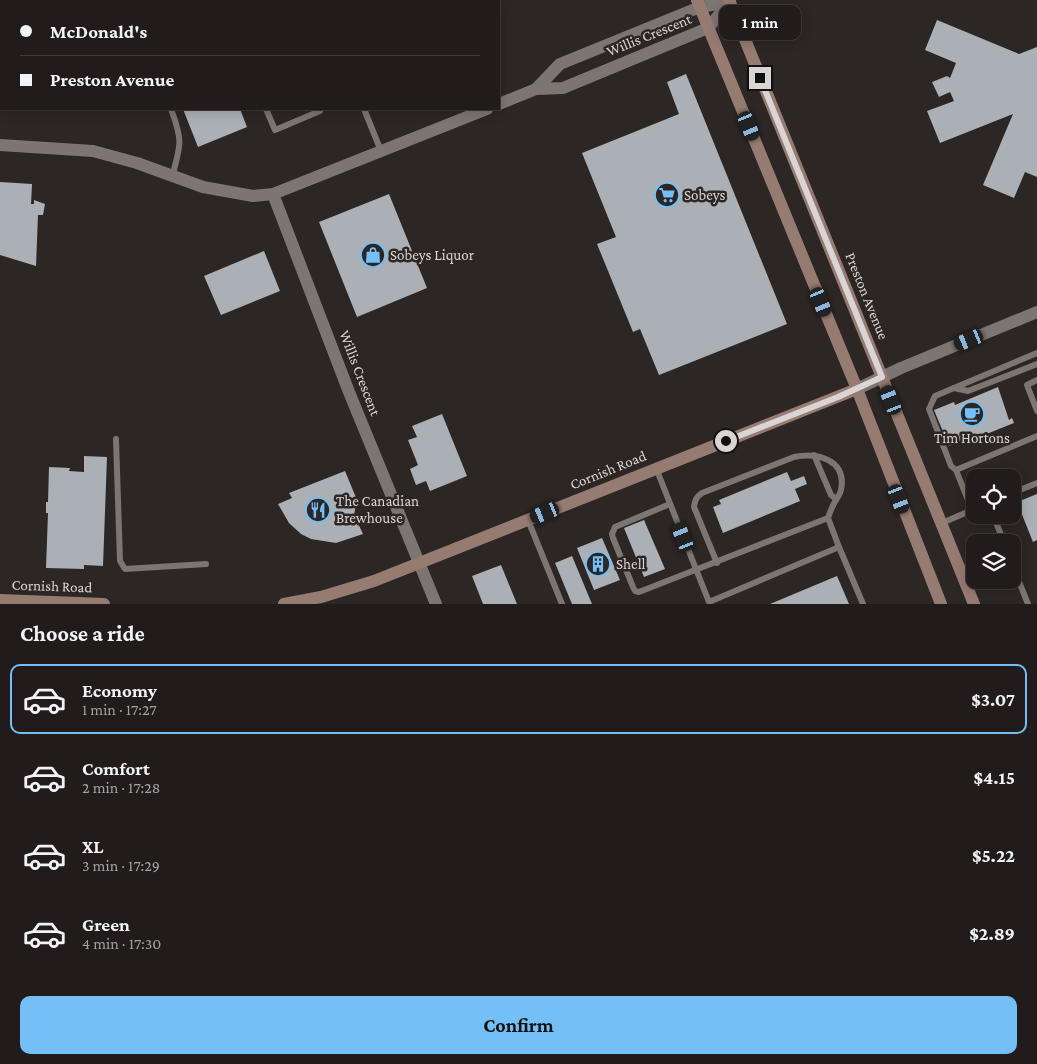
<!DOCTYPE html>
<html lang="en">
<head>
<meta charset="utf-8">
<style>
  body { margin:0; font-family:"Crimson Pro",serif; background:#292524; color:#f1f3f6; height:100vh; display:flex; flex-direction:column; font-size:19px; white-space:nowrap }
  * { box-sizing:border-box; margin:0 }
  p { font-size:16px; color:#a2a1a3 }
  .icon { flex:none; width:28px; height:28px; fill:none; stroke:currentColor; stroke-width:2; stroke-linecap:round; stroke-linejoin:round }
  .map { position:relative; height:604px; overflow:hidden }
  .sheet { display:flex; flex-direction:column; background:#211c1b; flex:1 }
  .sheet>* { flex:none }
  .hud { position:absolute; left:0px; top:0px; width:500px; height:110px; box-shadow:0 2px 12px #0003,0 0 0 1px #3e3a3a; display:grid; align-content:center; height:110px; padding:0 20px; background:#211c1b }
  .fabs { position:absolute; left:966px; top:469px; display:grid; gap:10px }
  .fabs a { display:grid; place-items:center; width:55px; height:55px; border-radius:10px; background:#211c1b; box-shadow:0 2px 12px #0003,0 0 0 1px #3e3a3a; font-size:25px }
  .end { position:absolute; width:22px; height:22px; margin:-11px; border:6px solid #dad5d4; background:#111; box-shadow:0 0 0 2px #111 }
  .from { border-radius:50% }
  .bubble { position:absolute; height:35px; border-radius:10px; background:#211c1b; box-shadow:0 2px 12px #0003,0 0 0 1px #3e3a3a; font-size:16px; font-weight:700; line-height:35px; text-align:center }
  .car { position:absolute; width:15px; height:30px; margin:-15px -8px; border-radius:6px; box-shadow:0 0 4px 1px #0007; background:linear-gradient(#222 24%,#8ab4d8 0 40%,#222 0 76%,#8ab4d8 0 86%,#222 0) }
  .hud b { display:flex; align-items:center; gap:18px; height:48px; font-size:19px }
  .hud b+b { border-top:1px solid #3e3a3a }
  .hud i { width:12px; height:12px; background:#f1f3f6 }
  ul { padding:0; list-style:none }
  li { display:flex; align-items:center; gap:15px; height:70px; margin:0 10px 8px; padding:0 10px; border:2px solid transparent; border-radius:10px }
  li div { flex:1 }
  li b { display:block; font-size:19px }
  li em { font-style:normal; font-weight:700 }
  li.selected { border-color:#74c0f6 }
  li>.icon { width:45px; height:45px; stroke-width:1.5 }
  h2 { padding:0 20px; font-size:22px; line-height:60px }
  .primary-button { display:flex; gap:10px; margin-top:auto; padding:10px 20px }
  .primary-button a { flex:1; height:58px; border-radius:10px; background:#74c0f6; color:#111; font-size:20px; font-weight:700; line-height:58px; text-align:center }
  .map>svg:first-child { display:block }
  .building { fill:#aab0b5 }
  .lines { fill:none; stroke-linecap:round; stroke-linejoin:round }
  .lane { stroke:#7c7572; stroke-width:6 }
  .street { stroke:#7c7572; stroke-width:12 }
  .secondary { stroke:#967b71; stroke-width:12 }
  .route { stroke:#dad5d4; stroke-width:6 }
  .labels { text-anchor:middle; stroke-width:5; stroke-linejoin:round; paint-order:stroke }
  .street-label { font-size:15px; fill:#dad5d4; stroke:#2c2624 }
  .poi-label { font-size:15px; fill:#dad5d4; stroke:#2c2624; text-anchor:start }
</style>
</head>
<body>
<div class="map">
<svg width="1037" height="604" viewBox="0 0 1037 604">
  <rect width="100%" height="100%" fill="#2c2624"/>
  <!-- building -->
  <g class="building">
    <path d="M937,20L1019,54L1037,47V177L1025,172L1014,198L983,185L1013,114L940,143L927,111L954,101L950,92L939,97L932,82L947,76L950,78L956,63L925,50Z"/>
    <path d="M686,74L787,324L659,375L640,329L633,332L597,244L616,237L582,153L679,114L667,82Z"/>
    <path d="M183,109H240L247,127L198,147Z"/>
    <path d="M0,182L32,184L31,204H34V200L45,204L43,215H38L36,266L0,255Z"/>
    <path d="M389,194L427,288L357,317L319,222Z"/>
    <path d="M264,251L280,291L221,315L204,276Z"/>
    <path d="M998,387L1009,420L1012,418L1014,423L979,437L978,434L949,446L934,410L954,402L955,405Z"/>
    <path d="M442,414L467,476L430,491L426,481L416,485L410,469L418,465L408,440L417,437L412,426Z"/>
    <path d="M84,456L107,457L103,566L84,565V569L46,568L48,513H46V502H48L49,467L70,468L69,471L84,472Z"/>
    <path d="M345,471L357,500L354,515L363,534L336,543L311,539L301,534L289,523L278,504L292,498L289,493Z"/>
    <path d="M787,472L791,481L804,476L807,484L795,489L800,501L723,533L713,507L721,504L719,500Z"/>
    <path d="M1037,494V540L1033,542L1017,502Z"/>
    <path d="M644,520L665,569L644,577L624,528Z"/>
    <path d="M602,538L620,580L594,590L577,548Z"/>
    <path d="M572,556L592,604H572L555,563Z"/>
    <path d="M501,565L517,604H483L472,576Z"/>
    <path d="M837,576L849,604H770Z"/>
  </g>
  <g class="lines">
    <!-- lane -->
    <g class="lane">
      <path d="M129,0V1"/>
      <path d="M222,0V1"/>
      <path d="M273,0L274,1"/>
      <path d="M321,0V1"/>
      <path d="M171,109C183,141 181,144 172,177"/>
      <path d="M266,109L275,130L320,111L319,109"/>
      <path d="M364,109L381,151"/>
      <path d="M1037,380L1027,385L1037,411"/>
      <path d="M954,388L968,391L1037,364"/>
      <path d="M116,439L120,561L125,569L206,564"/>
      <path d="M814,455L831,495L836,499"/>
      <path d="M656,468L709,602L839,547L863,604"/>
      <path d="M956,470L951,466L929,409L935,396L1037,353"/>
      <path d="M1012,493L1037,483"/>
      <path d="M670,504L615,527L612,534L613,538L633,587L635,591L639,592L828,518"/>
      <path d="M975,509L972,510L956,470L1037,436"/>
      <path d="M993,515L1004,542"/>
      <path d="M528,520L562,604"/>
      <path d="M942,523L972,510"/>
      <path d="M717,563L694,507C695,500 696,497 702,493L794,457C818,452 847,460 841,490C840,495 838,496 836,500C832,506 830,512 828,518L839,547"/>
      <path d="M1012,564L1028,604"/>
    </g>
    <!-- street -->
    <g class="street">
      <path d="M536,89L560,64L700,7L730,2"/>
      <path d="M499,104L536,89L563,88L708,28L730,2"/>
      <path d="M0,145L93,151L137,163L203,187L253,196L273,194L487,109"/>
      <path d="M273,194L349,392L436,604"/>
      <path d="M857,389L901,368L1037,312"/>
    </g>
    <!-- secondary -->
    <g class="secondary">
      <path d="M697,0L857,389L941,604"/>
      <path d="M729,0L974,604"/>
      <path d="M0,600L104,604"/>
      <path d="M284,604L321,597L374,581L857,389"/>
    </g>
  </g>
  <g class="lines">
    <!-- route -->
    <path class="route" d="M726,441L838,397L882,377L760,78"/>
  </g>
  <!-- icons -->
  <defs>
    <symbol id="supermarket-ring" viewBox="-11 -11 22 22"><circle r="9.5" fill="#2c2624" stroke="#74c0f6" stroke-width="1.5"/><path d="M-6-5.5h2.5l.6 2H6L4.5 2H-2.5L-4.4-4H-6ZM-1.5 3.2a1.3 1.3 0 1 0 .1 0ZM3 3.2a1.3 1.3 0 1 0 .1 0Z" fill="#74c0f6"/></symbol>
    <symbol id="shop-ring" viewBox="-11 -11 22 22"><circle r="9.5" fill="#2c2624" stroke="#74c0f6" stroke-width="1.5"/><path d="M-5-2.5h2.3a2.7 3.5 0 0 1 5.4 0H5L5.5 6h-11ZM-1.5-2.5h3a1.5 2.3 0 0 0-3 0Z" fill="#74c0f6"/></symbol>
    <symbol id="cafe-ring" viewBox="-11 -11 22 22"><circle r="9.5" fill="#2c2624" stroke="#74c0f6" stroke-width="1.5"/><path d="M-5.5-4.5H6V0H3Q3 3.5 0 3.5H-2.5Q-5.5 3.5-5.5 0ZM3-3.2v2h1.7v-2ZM-6 4.5H4V6H-6Z" fill="#74c0f6"/></symbol>
    <symbol id="restaurant-ring" viewBox="-11 -11 22 22"><circle r="9.5" fill="#2c2624" stroke="#74c0f6" stroke-width="1.5"/><path d="M-5-6h1v4h1v-4h1v4h1v-4h1v5L-1.5 .5V6h-2V.5L-5-1ZM5-6V6H3V1.5H1.5Q1.5-4 5-6Z" fill="#74c0f6"/></symbol>
    <symbol id="building-ring" viewBox="-11 -11 22 22"><circle r="9.5" fill="#2c2624" stroke="#74c0f6" stroke-width="1.5"/><path d="M-4-6H4V6H1V3H-1V6H-4ZM-2.5-4.3h1.7v1.8h-1.7ZM.8-4.3h1.7v1.8H.8ZM-2.5-1h1.7V.8h-1.7ZM.8-1h1.7V.8H.8Z" fill="#74c0f6"/></symbol>
  </defs>
  <g fill-rule="evenodd">
    <use href="#supermarket-ring" x="653" y="181" width="28" height="28"/>
    <use href="#shop-ring" x="359" y="241" width="28" height="28"/>
    <use href="#cafe-ring" x="958" y="400" width="28" height="28"/>
    <use href="#restaurant-ring" x="304" y="496" width="28" height="28"/>
    <use href="#building-ring" x="584" y="550" width="28" height="28"/>
  </g>
  <g class="labels">
    <!-- street labels -->
    <g class="street-label">
      <text transform="translate(649 35) rotate(-22)" y="5">Willis Crescent</text>
      <text transform="translate(867 296) rotate(68)" y="5">Preston Avenue</text>
      <text transform="translate(360 373) rotate(69)" y="5">Willis Crescent</text>
      <text transform="translate(608 470) rotate(-22)" y="5">Cornish Road</text>
      <text transform="translate(52 586) rotate(2)" y="5">Cornish Road</text>
    </g>
    <!-- poi labels -->
    <g class="poi-label">
      <text x="684" y="200">Sobeys</text>
      <text x="390" y="260">Sobeys Liquor</text>
      <text x="972" y="443" text-anchor="middle">Tim Hortons</text>
      <text x="336" y="506">The Canadian<tspan x="336" dy="17">Brewhouse</tspan></text>
      <text x="616" y="569">Shell</text>
    </g>
  </g>
</svg>
<div class="fabs">
<a><svg class="icon" aria-label="locate" viewBox="0 0 24 24"><circle cx="12" cy="12" r="6"/><path d="M12 2v4M12 18v4M2 12h4M18 12h4"/></svg></a>
<a><svg class="icon" aria-label="layers" viewBox="0 0 24 24"><path d="M12 4l9 5-9 5-9-5zM3 14l9 5 9-5"/></svg></a>
</div>
<i class="end from" style="left:726px;top:441px"></i>
<i class="end" style="left:760px;top:78px"></i>
<div class="bubble" style="left:719px;top:5px;width:82px">1 min</div>
<i class="car" style="left:749px;top:126px;rotate:157deg"></i>
<i class="car" style="left:821px;top:302px;rotate:157deg"></i>
<i class="car" style="left:969px;top:340px;rotate:248deg"></i>
<i class="car" style="left:891px;top:400px;rotate:338deg"></i>
<i class="car" style="left:899px;top:499px;rotate:159deg"></i>
<i class="car" style="left:545px;top:513px;rotate:248deg"></i>
<i class="car" style="left:683px;top:537px;rotate:338deg"></i>
<div class="hud">
<b><i class="from"></i>McDonald's</b>
<b><i></i>Preston Avenue</b>
</div>
</div>
<section class="sheet">
<h2>Choose a ride</h2>
<ul>
<li class="selected"><svg class="icon" aria-label="car" viewBox="0 0 24 24"><path d="M5 17H2v-5l4-1 3-4h7l3 4 3 1v5h-3M9 17h6M6 11h13"/><circle cx="7" cy="17" r="2"/><circle cx="17" cy="17" r="2"/></svg><div><b>Economy</b><p>1 min · 17:27</p></div><em>$3.07</em></li>
<li><svg class="icon" aria-label="car" viewBox="0 0 24 24"><path d="M5 17H2v-5l4-1 3-4h7l3 4 3 1v5h-3M9 17h6M6 11h13"/><circle cx="7" cy="17" r="2"/><circle cx="17" cy="17" r="2"/></svg><div><b>Comfort</b><p>2 min · 17:28</p></div><em>$4.15</em></li>
<li><svg class="icon" aria-label="car" viewBox="0 0 24 24"><path d="M5 17H2v-5l4-1 3-4h7l3 4 3 1v5h-3M9 17h6M6 11h13"/><circle cx="7" cy="17" r="2"/><circle cx="17" cy="17" r="2"/></svg><div><b>XL</b><p>3 min · 17:29</p></div><em>$5.22</em></li>
<li><svg class="icon" aria-label="car" viewBox="0 0 24 24"><path d="M5 17H2v-5l4-1 3-4h7l3 4 3 1v5h-3M9 17h6M6 11h13"/><circle cx="7" cy="17" r="2"/><circle cx="17" cy="17" r="2"/></svg><div><b>Green</b><p>4 min · 17:30</p></div><em>$2.89</em></li>
</ul>
<div class="primary-button"><a>Confirm</a></div>
</section>
</body>
</html>
